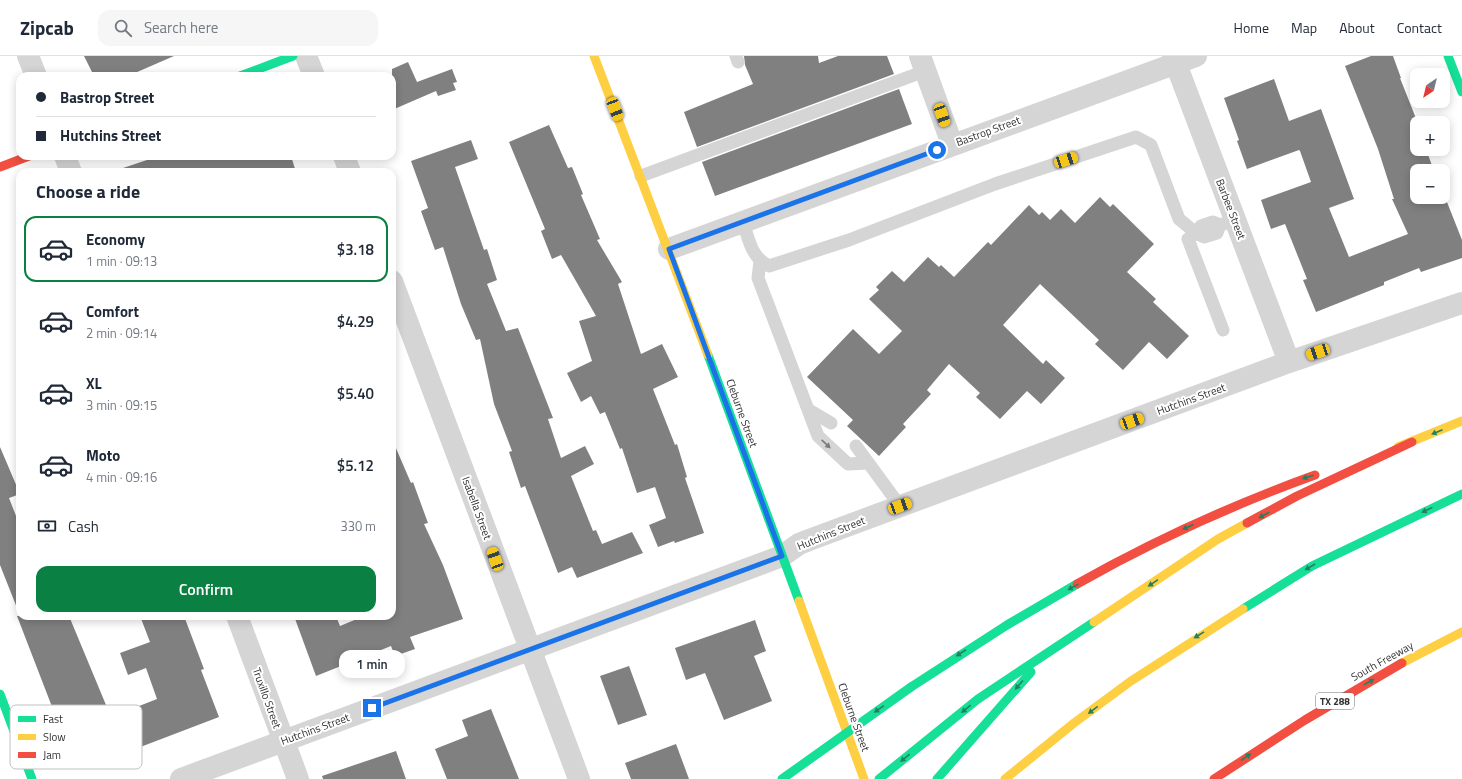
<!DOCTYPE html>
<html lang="en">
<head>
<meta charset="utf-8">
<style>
  body { margin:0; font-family:"Titillium Web",sans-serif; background:#f6f6f7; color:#1f2937; height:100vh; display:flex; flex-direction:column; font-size:15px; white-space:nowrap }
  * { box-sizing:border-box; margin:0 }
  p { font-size:13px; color:#747a83 }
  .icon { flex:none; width:22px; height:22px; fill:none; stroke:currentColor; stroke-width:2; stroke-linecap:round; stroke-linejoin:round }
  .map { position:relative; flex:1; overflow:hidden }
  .details { position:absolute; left:16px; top:112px; width:380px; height:452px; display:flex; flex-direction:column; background:#fff; border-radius:12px; box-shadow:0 2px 10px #0003 }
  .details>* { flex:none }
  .top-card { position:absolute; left:16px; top:16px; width:380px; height:88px; border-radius:12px; box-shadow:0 2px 10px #0003; display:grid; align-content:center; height:88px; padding:0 20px; background:#fff }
  .needle { width:26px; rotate:215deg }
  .tools { position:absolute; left:1410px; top:12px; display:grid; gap:8px }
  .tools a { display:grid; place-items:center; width:40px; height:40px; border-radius:8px; background:#fff; box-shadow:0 2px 10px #0003; font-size:20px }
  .end { position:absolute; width:18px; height:18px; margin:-9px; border:5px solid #1a73e8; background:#fff; box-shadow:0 0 0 2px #fff }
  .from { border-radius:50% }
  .bubble { position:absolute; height:28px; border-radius:12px; background:#fff; box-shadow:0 2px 10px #0003; font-size:13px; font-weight:600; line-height:28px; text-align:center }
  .car { position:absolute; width:12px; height:24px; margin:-12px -6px; border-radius:5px; box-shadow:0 0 3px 1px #0007; background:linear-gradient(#f5c518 24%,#345 0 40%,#f5c518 0 76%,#345 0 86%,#f5c518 0) }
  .top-card b { display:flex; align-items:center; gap:14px; height:38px; font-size:15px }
  .top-card b+b { border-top:1px solid #e0e1e3 }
  .top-card i { width:10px; height:10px; background:#1f2937 }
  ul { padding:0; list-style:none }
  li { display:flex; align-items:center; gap:12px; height:66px; margin:0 8px 6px; padding:0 12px; border:2px solid transparent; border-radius:12px }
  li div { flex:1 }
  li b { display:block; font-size:15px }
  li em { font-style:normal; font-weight:600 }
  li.current { border-color:#0b8043 }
  li>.icon { width:36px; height:36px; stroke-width:1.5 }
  h2 { padding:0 20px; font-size:18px; line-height:48px }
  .pay { display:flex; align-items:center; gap:10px; height:44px; padding:0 20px; font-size:15px }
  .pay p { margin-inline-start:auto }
  .button { display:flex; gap:8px; margin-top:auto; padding:8px 20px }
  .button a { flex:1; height:46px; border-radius:12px; background:#0b8043; color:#fff; font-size:16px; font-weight:600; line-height:46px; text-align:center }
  header { display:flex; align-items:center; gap:24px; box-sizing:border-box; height:56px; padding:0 20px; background:#fff; border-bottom:1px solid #e0e1e3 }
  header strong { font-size:19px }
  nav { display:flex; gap:22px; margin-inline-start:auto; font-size:14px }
  .search { width:280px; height:36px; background:#f6f6f7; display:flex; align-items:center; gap:10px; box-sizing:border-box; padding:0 14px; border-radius:12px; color:#747a83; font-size:15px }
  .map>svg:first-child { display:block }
  .building { fill:#808080 }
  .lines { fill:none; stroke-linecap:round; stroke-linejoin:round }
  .lane { stroke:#d5d5d5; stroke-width:13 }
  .street { stroke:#d5d5d5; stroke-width:22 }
  .fast { stroke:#16e098; stroke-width:9 }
  .slow { stroke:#ffcf43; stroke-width:9 }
  .jam { stroke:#f24e42; stroke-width:9 }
  .fast-bridge { stroke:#16e098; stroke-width:9 }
  .oneway { fill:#25805f }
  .oneway2 { fill:#7b7b7b }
  .route { stroke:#1a73e8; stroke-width:5 }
  .labels { text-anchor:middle; stroke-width:4; stroke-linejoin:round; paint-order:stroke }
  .shield { fill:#fff; stroke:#6f6f6f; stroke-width:1 }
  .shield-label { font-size:10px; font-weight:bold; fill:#313131 }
  .street-label { font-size:11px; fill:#313131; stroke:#fff }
  .key { fill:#fff; stroke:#c1c1c1; stroke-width:1 }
  .key-label { font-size:11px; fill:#313131 }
</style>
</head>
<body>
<header>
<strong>Zipcab</strong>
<div class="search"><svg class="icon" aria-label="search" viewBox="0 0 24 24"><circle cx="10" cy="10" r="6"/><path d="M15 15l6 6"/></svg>Search here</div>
<nav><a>Home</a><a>Map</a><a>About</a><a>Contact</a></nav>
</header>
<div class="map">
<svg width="1462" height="723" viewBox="0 0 1462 723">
  <rect width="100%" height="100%" fill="#fff"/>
  <!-- building -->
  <g class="building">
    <path d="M84,0H174L128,20H94Z"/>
    <path d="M744,0H818L819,7L838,0H887L894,18L697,91L684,56L753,28L745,9Z"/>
    <path d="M1371,0H1393L1401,22H1400L1417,65V93H1426L1434,115H1417V141H1443V136L1462,184V202L1421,216L1419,212L1384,226V229L1316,256L1303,224L1307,223L1285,168L1271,173L1261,144L1311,126L1300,95L1299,94L1247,113L1237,85L1239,84L1224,42L1274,23L1289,65L1321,53L1354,143L1329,152L1349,201L1408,178L1392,143H1394L1378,93L1345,10Z"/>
    <path d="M408,6L417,26L452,13L457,26L453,27L456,34L438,40L436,35L392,54V13Z"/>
    <path d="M899,33L912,68L715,140L702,106Z"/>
    <path d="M549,69L568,112L572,111L583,138L581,139L600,183L597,184L622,226L618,228L641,298L662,288L678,321L653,333L675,389L677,388L687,421L685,422L704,477L675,487L674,485L658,491L649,469L666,462L655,431L637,437L622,392L620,393L605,356L600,358L591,340L581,346L567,317L592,305L579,265L596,260L561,199L552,203L541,175L545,173L509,86Z"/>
    <path d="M471,84L478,103L455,111L484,194L487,193L497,224L487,228L506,275L518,272L553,362L548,363L561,402L585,390L594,408L571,420L593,475L596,474L602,488L632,476L643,497L577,522L572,511L558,517L525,430L521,432L509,396L512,395L494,348L480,283L476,284L461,248L443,191L435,194L421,155L428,152L411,105Z"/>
    <path d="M159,100H291L296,116H121L120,113Z"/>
    <path d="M1100,141L1110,151L1113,148L1154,188L1127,216L1156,243L1153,246L1189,280L1167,303L1149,286L1123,314L1095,288L1099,284L1040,228L1003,269L1043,308L1046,304L1065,322L1041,348L1027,335L1000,363L976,341L980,337L949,308L927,334L931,338L903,368L906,371L879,400L847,370L853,364L807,321L853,273L879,298L902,275L869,243L879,234L876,231L892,215L904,226L928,201L939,211L941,209L954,221L988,186L991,189L1029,149L1039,159L1042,156L1050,164L1061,153L1075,167Z"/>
    <path d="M392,383L411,427L413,426L428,467L424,468L443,509L463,563L410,581L415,593L395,600L391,590L316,620L294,560H336L340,570L364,560H392Z"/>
    <path d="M0,391L20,438L9,442L20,470L19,557L0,509Z"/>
    <path d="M17,560H69L111,661L157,643L146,612L128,619L120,597L150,586L140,560H184L204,613L201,614L219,661L88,711L83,696L71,700Z"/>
    <path d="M755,564L766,595L754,600L772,645L724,664L705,617L686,624L675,592Z"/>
    <path d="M629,610L647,659L618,669L600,620Z"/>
    <path d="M491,653L519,723H447L435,693L468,680L462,664Z"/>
    <path d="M676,688L689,723H631L625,707Z"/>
    <path d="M396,695L406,723H323L322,720Z"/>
  </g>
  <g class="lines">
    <!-- lane -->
    <g class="lane">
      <path d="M736,0L738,6"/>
      <path d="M641,120L925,15"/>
      <path d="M743,166C749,184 751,201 769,210L849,184L995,128L1136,81L1151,89L1179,163L1196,177L1188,183L1223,274"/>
      <path d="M1220,169L1217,177L1204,181L1196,177L1201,170L1213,166L1220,169L1235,164"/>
      <path d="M760,205L758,222L818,380L848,408L868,407"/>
      <path d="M809,354L831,367"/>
      <path d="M856,390L900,450"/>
    </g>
    <!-- street -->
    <g class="street">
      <path d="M28,0L36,20"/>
      <path d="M306,0L314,20"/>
      <path d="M920,0L952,88"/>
      <path d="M1173,0L1289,306"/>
      <path d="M65,100L71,116"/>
      <path d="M344,100L350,116"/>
      <path d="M669,193L1196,0"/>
      <path d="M392,225L579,723"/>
      <path d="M237,560L298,723"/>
      <path d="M181,723L782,500L799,488L809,484L1289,306L1462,247"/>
    </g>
    <!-- fast -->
    <g class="fast">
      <path d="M1448,0L1462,36"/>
      <path d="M240,20L293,0"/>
      <path d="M708,299L799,545"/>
      <path d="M1243,553L1312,510L1462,438"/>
      <path d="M911,631L1007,569L1077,528"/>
      <path d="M0,638L32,723"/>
      <path d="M879,723L978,643L1094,566"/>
      <path d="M937,723L1031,616"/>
    </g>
    <!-- slow -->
    <g class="slow">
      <path d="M594,0L708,299"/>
      <path d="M1398,391L1462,365"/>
      <path d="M799,545L864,723"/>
      <path d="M1094,566L1218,483L1247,467"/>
      <path d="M1402,607L1462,576"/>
      <path d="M1005,723L1074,667L1131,625L1243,553"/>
    </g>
    <!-- jam -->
    <g class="jam">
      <path d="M0,111L29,100"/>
      <path d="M1247,467L1297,440L1412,386"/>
      <path d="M1077,528C1153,485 1232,449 1315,419"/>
      <path d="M1214,723L1305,664L1402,607"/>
    </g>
    <!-- fast-bridge -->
    <path class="fast-bridge" d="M782,723L911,631"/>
  </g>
  <!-- one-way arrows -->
  <defs><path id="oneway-solid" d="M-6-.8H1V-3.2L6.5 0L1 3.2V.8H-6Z"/></defs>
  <g class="oneway">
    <use href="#oneway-solid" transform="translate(1437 376) rotate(157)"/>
    <use href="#oneway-solid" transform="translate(1308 421) rotate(162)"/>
    <use href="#oneway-solid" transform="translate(1427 454) rotate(154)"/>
    <use href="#oneway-solid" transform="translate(1264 459) rotate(151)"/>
    <use href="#oneway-solid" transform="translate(1188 471) rotate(155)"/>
    <use href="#oneway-solid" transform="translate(1310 511) rotate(150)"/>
    <use href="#oneway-solid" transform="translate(1153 527) rotate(146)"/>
    <use href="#oneway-solid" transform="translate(1073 531) rotate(151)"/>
    <use href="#oneway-solid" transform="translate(1199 579) rotate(148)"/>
    <use href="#oneway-solid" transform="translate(961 597) rotate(147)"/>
    <use href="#oneway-solid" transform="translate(1369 626) rotate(-29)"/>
    <use href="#oneway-solid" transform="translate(1019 629) rotate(131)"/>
    <use href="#oneway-solid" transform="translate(879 653) rotate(145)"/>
    <use href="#oneway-solid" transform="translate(966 653) rotate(141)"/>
    <use href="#oneway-solid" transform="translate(1093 654) rotate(143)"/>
    <use href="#oneway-solid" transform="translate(1246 701) rotate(-35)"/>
    <use href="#oneway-solid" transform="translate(905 702) rotate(141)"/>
  </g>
  <use class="oneway2" href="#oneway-solid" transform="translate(826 388) rotate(43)"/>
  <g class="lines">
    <!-- route -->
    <path class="route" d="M372,652L782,500L669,193L937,94"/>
  </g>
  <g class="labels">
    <!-- shield labels -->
    <rect class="shield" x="1316" y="637" width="38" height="16" rx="3"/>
    <g class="shield-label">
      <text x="1335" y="649">TX 288</text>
    </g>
    <!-- street labels -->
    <g class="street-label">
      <text transform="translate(988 75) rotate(-20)" y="4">Bastrop Street</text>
      <text transform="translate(1231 153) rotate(69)" y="4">Barbee Street</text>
      <text transform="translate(1191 343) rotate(-20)" y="4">Hutchins Street</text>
      <text transform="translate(742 357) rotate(70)" y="4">Cleburne Street</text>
      <text transform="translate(477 452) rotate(70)" y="4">Isabella Street</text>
      <text transform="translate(831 477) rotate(-22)" y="4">Hutchins Street</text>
      <text transform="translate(1382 605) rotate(-29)" y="4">South Freeway</text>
      <text transform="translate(267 642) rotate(70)" y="4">Truxillo Street</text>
      <text transform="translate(854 661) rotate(70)" y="4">Cleburne Street</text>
      <text transform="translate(315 673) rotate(-20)" y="4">Hutchins Street</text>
    </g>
  </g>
  <!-- legend -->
  <rect x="10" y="649" width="132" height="64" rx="6" class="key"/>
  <rect x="18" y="660" width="18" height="6" fill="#16e098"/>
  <rect x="18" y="678" width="18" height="6" fill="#ffcf43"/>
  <rect x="18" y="696" width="18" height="6" fill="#f24e42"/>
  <g class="key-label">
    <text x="43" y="667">Fast</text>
    <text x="43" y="685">Slow</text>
    <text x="43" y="703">Jam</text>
  </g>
</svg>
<div class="tools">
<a><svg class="needle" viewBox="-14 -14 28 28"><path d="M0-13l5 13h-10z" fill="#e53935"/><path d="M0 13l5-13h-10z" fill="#747a83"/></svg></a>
<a>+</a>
<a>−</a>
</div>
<i class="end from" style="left:937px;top:94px"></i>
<i class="end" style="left:372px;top:652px"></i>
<div class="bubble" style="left:339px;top:594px;width:66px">1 min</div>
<i class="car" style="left:615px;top:53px;rotate:159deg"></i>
<i class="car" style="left:942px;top:59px;rotate:160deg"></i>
<i class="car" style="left:1066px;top:104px;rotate:72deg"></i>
<i class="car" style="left:1318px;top:296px;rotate:251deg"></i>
<i class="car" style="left:1132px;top:365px;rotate:70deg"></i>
<i class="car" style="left:900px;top:450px;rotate:70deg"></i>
<i class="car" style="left:495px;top:503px;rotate:340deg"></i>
<div class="top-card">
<b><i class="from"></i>Bastrop Street</b>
<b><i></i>Hutchins Street</b>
</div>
<section class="details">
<h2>Choose a ride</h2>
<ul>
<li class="current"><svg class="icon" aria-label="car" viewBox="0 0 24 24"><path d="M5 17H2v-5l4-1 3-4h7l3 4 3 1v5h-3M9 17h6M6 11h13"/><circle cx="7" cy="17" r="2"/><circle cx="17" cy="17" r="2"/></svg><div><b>Economy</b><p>1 min · 09:13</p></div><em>$3.18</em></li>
<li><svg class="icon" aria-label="car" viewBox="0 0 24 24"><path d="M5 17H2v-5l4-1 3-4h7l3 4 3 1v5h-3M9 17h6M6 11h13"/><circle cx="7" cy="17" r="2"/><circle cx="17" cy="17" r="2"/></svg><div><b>Comfort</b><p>2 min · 09:14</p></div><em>$4.29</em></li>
<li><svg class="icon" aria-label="car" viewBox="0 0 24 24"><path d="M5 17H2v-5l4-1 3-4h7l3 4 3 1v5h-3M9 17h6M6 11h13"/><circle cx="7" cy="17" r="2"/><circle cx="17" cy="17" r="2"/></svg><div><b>XL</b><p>3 min · 09:15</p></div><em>$5.40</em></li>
<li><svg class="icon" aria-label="car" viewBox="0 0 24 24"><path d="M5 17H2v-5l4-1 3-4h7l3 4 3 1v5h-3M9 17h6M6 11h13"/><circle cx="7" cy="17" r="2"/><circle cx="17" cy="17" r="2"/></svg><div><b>Moto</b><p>4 min · 09:16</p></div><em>$5.12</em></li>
</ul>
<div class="pay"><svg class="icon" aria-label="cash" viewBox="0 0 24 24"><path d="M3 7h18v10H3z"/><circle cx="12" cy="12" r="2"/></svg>Cash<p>330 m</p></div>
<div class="button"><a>Confirm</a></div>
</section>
</div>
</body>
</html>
